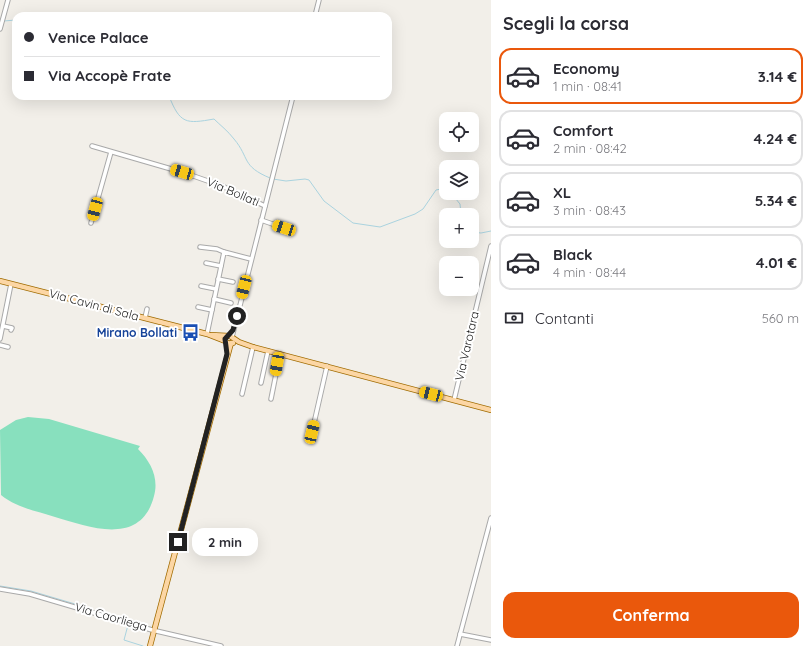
<!DOCTYPE html>
<html lang="it">
<head>
<meta charset="utf-8">
<style>
  body { margin:0; font-family:Quicksand,sans-serif; background:#f7f7f7; color:#2b2b33; height:100vh; display:flex; flex-direction:column; font-size:15px; white-space:nowrap }
  * { box-sizing:border-box; margin:0 }
  p { font-size:13px; color:#7c7c81 }
  .icon { flex:none; width:22px; height:22px; fill:none; stroke:currentColor; stroke-width:2; stroke-linecap:round; stroke-linejoin:round }
  .map { position:relative; flex:1; overflow:hidden }
  .panel { display:flex; flex-direction:column; background:#fff; width:320px }
  .panel>* { flex:none }
  .top-card { position:absolute; left:12px; top:12px; width:380px; height:88px; border-radius:12px; box-shadow:0 4px 16px #0002; display:grid; align-content:center; height:88px; padding:0 12px; background:#fff }
  .buttons { position:absolute; left:439px; top:112px; display:grid; gap:8px }
  .buttons a { display:grid; place-items:center; width:40px; height:40px; border-radius:8px; background:#fff; box-shadow:0 4px 16px #0002; font-size:20px }
  .end { position:absolute; width:18px; height:18px; margin:-9px; border:5px solid #222; background:#fff; box-shadow:0 0 0 2px #fff }
  .from { border-radius:50% }
  .bubble { position:absolute; height:28px; border-radius:12px; background:#fff; box-shadow:0 4px 16px #0002; font-size:13px; font-weight:800; line-height:28px; text-align:center }
  .car { position:absolute; width:12px; height:24px; margin:-12px -6px; border-radius:5px; box-shadow:0 0 3px 1px #0007; background:linear-gradient(#f5c518 24%,#345 0 40%,#f5c518 0 76%,#345 0 86%,#f5c518 0) }
  .top-card b { display:flex; align-items:center; gap:14px; height:38px; font-size:15px }
  .top-card b+b { border-top:1px solid #e1e1e2 }
  .top-card i { width:10px; height:10px; background:#2b2b33 }
  ul { padding:0; list-style:none }
  li { display:flex; align-items:center; gap:12px; height:56px; margin:0 8px 6px; padding:0 4px; border:2px solid #e1e1e2; border-radius:12px }
  li div { flex:1 }
  li b { display:block; font-size:15px }
  li em { font-style:normal; font-weight:800 }
  li.on { border-color:#ea580c }
  li>.icon { width:36px; height:36px; stroke-width:1.5 }
  h2 { padding:0 12px; font-size:18px; line-height:48px }
  .pay { display:flex; align-items:center; gap:10px; height:44px; padding:0 12px; font-size:15px }
  .pay p { margin-inline-start:auto }
  .cta { display:flex; gap:8px; margin-top:auto; padding:8px 12px }
  .cta a { flex:1; height:46px; border-radius:12px; background:#ea580c; color:#fff; font-size:16px; font-weight:800; line-height:46px; text-align:center }
  main { display:flex; flex:1; min-height:0 }
  .map>svg:first-child { display:block }
  .pitch { fill:#88e0be }
  .lines { fill:none; stroke-linecap:round; stroke-linejoin:round }
  .stream { stroke:#aad3df; stroke-width:1 }
  .minor-casing { stroke:#a9a9a9; stroke-width:5.5 }
  .major-casing { stroke:#a06b00; stroke-width:6 }
  .minor { stroke:#fff; stroke-width:3.5 }
  .major { stroke:#fcd6a4; stroke-width:4.5 }
  .route { stroke:#222; stroke-width:5 }
  .labels { text-anchor:middle; stroke-width:4; stroke-linejoin:round; paint-order:stroke }
  .street-label { font-size:12px; fill:#222; stroke:#fff }
  .transit-label { font-size:12px; font-weight:bold; fill:#164399; stroke:#fff; text-anchor:end }
</style>
</head>
<body>
<main>
<div class="map">
<svg width="491" height="646" viewBox="0 0 491 646">
  <rect width="100%" height="100%" fill="#f2efe9"/>
  <!-- pitch -->
  <path class="pitch" d="M28,417L49,419L140,446L138,449C151,462 159,478 154,496C141,547 89,527 55,517C37,511 17,508 1,495L0,430L16,420Z"/>
  <g class="lines">
    <!-- stream -->
    <g class="stream">
      <path d="M4,21L16,20"/>
      <path d="M169,96C180,124 186,124 214,119C220,125 228,131 234,139C250,158 241,166 270,178"/>
      <path d="M273,179L286,181L305,179L309,180L324,201L353,223L380,227L415,214L423,209L436,190L446,188"/>
      <path d="M451,193L460,204L461,215"/>
      <path d="M472,232L481,233L491,231"/>
      <path d="M0,586L31,591L92,609"/>
      <path d="M96,615L103,617"/>
      <path d="M128,625L124,640L143,646"/>
    </g>
    <defs>
      <g id="minor">
        <path d="M315,16L319,0"/>
        <path d="M0,29L8,0"/>
        <path d="M92,146L185,173L222,186L265,206"/>
        <path d="M261,220L284,228"/>
        <path d="M91,223L111,152"/>
        <path d="M200,247L217,249L224,252"/>
        <path d="M206,263L221,266"/>
        <path d="M218,279L233,282"/>
        <path d="M201,286L216,289"/>
        <path d="M214,299L231,303"/>
        <path d="M198,307L212,310"/>
        <path d="M145,318L147,309"/>
        <path d="M3,326L12,328L11,330"/>
        <path d="M207,334L224,252L251,259"/>
        <path d="M232,337L293,96"/>
        <path d="M0,339L11,284"/>
        <path d="M0,345L8,347"/>
        <path d="M261,383L268,351"/>
        <path d="M242,394L253,347"/>
        <path d="M271,399L280,354"/>
        <path d="M454,400L491,246"/>
        <path d="M312,432L327,366"/>
        <path d="M0,589L30,594L152,630L221,646"/>
        <path d="M460,634L491,640"/>
        <path d="M457,646L491,518"/>
      </g>
      <g id="major">
        <path d="M0,281L207,334L225,341L229,344L233,343"/>
        <path d="M211,335L230,336L239,342L253,347L491,410"/>
        <path d="M150,646L231,343"/>
      </g>
    </defs>
    <!-- minor casing -->
    <use href="#minor" class="minor-casing"/>
    <!-- major casing -->
    <use href="#major" class="major-casing"/>
    <!-- minor -->
    <use href="#minor" class="minor"/>
    <!-- major -->
    <use href="#major" class="major"/>
  </g>
  <g class="lines">
    <!-- route -->
    <path class="route" d="M178,542L227,354L225,339L233,330L237,316"/>
  </g>
  <!-- icons -->
  <defs>
    <symbol id="bus-bare" viewBox="-9 -9 18 18"><path d="M-5-6H5V4H4V6H2V4H-2V6H-4V4H-5ZM-3.5-4V0h7V-4ZM-3.5 1.2v1.5H-2V1.2ZM2 1.2v1.5H3.5V1.2Z" fill="#1a4fb4" stroke="#fff" stroke-width="2.5" paint-order="stroke"/></symbol>
  </defs>
  <g fill-rule="evenodd">
    <use href="#bus-bare" x="178" y="320" width="25" height="25"/>
  </g>
  <g class="labels">
    <!-- street labels -->
    <g class="street-label">
      <text transform="translate(233 192) rotate(23)" y="4">Via Bollati</text>
      <text transform="translate(94 305) rotate(15)" y="4">Via Cavin di Sala</text>
      <text transform="translate(467 346) rotate(-77)" y="4">Via Varotara</text>
      <text transform="translate(111 617) rotate(16)" y="4">Via Caorliega</text>
    </g>
    <!-- transit labels -->
    <g class="transit-label">
      <text x="177" y="337">Mirano Bollati</text>
    </g>
  </g>
</svg>
<div class="buttons">
<a><svg class="icon" aria-label="locate" viewBox="0 0 24 24"><circle cx="12" cy="12" r="6"/><path d="M12 2v4M12 18v4M2 12h4M18 12h4"/></svg></a>
<a><svg class="icon" aria-label="layers" viewBox="0 0 24 24"><path d="M12 4l9 5-9 5-9-5zM3 14l9 5 9-5"/></svg></a>
<a>+</a>
<a>−</a>
</div>
<i class="end from" style="left:237px;top:316px"></i>
<i class="end" style="left:178px;top:542px"></i>
<div class="bubble" style="left:192px;top:528px;width:66px">2 min</div>
<i class="car" style="left:182px;top:172px;rotate:286deg"></i>
<i class="car" style="left:95px;top:209px;rotate:195deg"></i>
<i class="car" style="left:284px;top:228px;rotate:288deg"></i>
<i class="car" style="left:244px;top:287px;rotate:194deg"></i>
<i class="car" style="left:277px;top:364px;rotate:190deg"></i>
<i class="car" style="left:431px;top:394px;rotate:285deg"></i>
<i class="car" style="left:312px;top:432px;rotate:13deg"></i>
<div class="top-card">
<b><i class="from"></i>Venice Palace</b>
<b><i></i>Via Accopè Frate</b>
</div>
</div>
<section class="panel">
<h2>Scegli la corsa</h2>
<ul>
<li class="on"><svg class="icon" aria-label="car" viewBox="0 0 24 24"><path d="M5 17H2v-5l4-1 3-4h7l3 4 3 1v5h-3M9 17h6M6 11h13"/><circle cx="7" cy="17" r="2"/><circle cx="17" cy="17" r="2"/></svg><div><b>Economy</b><p>1 min · 08:41</p></div><em>3.14 €</em></li>
<li><svg class="icon" aria-label="car" viewBox="0 0 24 24"><path d="M5 17H2v-5l4-1 3-4h7l3 4 3 1v5h-3M9 17h6M6 11h13"/><circle cx="7" cy="17" r="2"/><circle cx="17" cy="17" r="2"/></svg><div><b>Comfort</b><p>2 min · 08:42</p></div><em>4.24 €</em></li>
<li><svg class="icon" aria-label="car" viewBox="0 0 24 24"><path d="M5 17H2v-5l4-1 3-4h7l3 4 3 1v5h-3M9 17h6M6 11h13"/><circle cx="7" cy="17" r="2"/><circle cx="17" cy="17" r="2"/></svg><div><b>XL</b><p>3 min · 08:43</p></div><em>5.34 €</em></li>
<li><svg class="icon" aria-label="car" viewBox="0 0 24 24"><path d="M5 17H2v-5l4-1 3-4h7l3 4 3 1v5h-3M9 17h6M6 11h13"/><circle cx="7" cy="17" r="2"/><circle cx="17" cy="17" r="2"/></svg><div><b>Black</b><p>4 min · 08:44</p></div><em>4.01 €</em></li>
</ul>
<div class="pay"><svg class="icon" aria-label="cash" viewBox="0 0 24 24"><path d="M3 7h18v10H3z"/><circle cx="12" cy="12" r="2"/></svg>Contanti<p>560 m</p></div>
<div class="cta"><a>Conferma</a></div>
</section>
</main>
</body>
</html>
